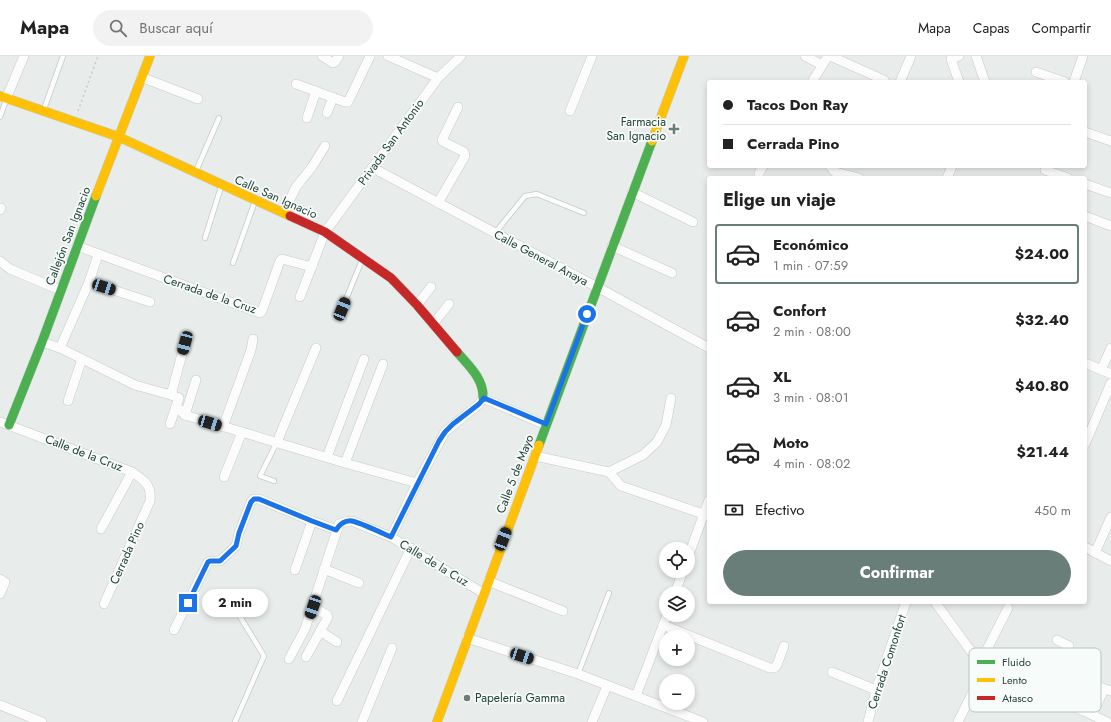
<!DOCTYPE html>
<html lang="es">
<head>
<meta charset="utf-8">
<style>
  body { margin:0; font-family:Jost,sans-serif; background:#f2f2f2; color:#222; height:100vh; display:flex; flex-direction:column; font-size:15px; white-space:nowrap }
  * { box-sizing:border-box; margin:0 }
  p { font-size:13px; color:#767676 }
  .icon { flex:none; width:22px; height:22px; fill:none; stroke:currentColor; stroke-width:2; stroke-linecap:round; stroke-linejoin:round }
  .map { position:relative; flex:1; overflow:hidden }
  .sheet { position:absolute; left:707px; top:120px; width:380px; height:428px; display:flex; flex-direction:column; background:#fff; border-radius:4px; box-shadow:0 2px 6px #0003 }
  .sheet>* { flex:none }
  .guide { position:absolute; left:707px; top:24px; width:380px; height:88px; border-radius:4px; box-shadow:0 2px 6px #0003; display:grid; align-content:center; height:88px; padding:0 16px; background:#fff }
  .tools { position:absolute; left:659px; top:486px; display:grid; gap:8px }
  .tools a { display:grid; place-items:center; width:36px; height:36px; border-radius:50%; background:#fff; box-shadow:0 2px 6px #0003; font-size:20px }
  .end { position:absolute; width:18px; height:18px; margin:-9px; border:5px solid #1a73e8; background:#fff; box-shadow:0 0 0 2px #fff }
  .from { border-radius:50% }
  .bubble { position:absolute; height:28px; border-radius:14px; background:#fff; box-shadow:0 2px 6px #0003; font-size:13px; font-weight:700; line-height:28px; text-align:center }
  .car { position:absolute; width:12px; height:24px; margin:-12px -6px; border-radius:5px; box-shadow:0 0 3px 1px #0007; background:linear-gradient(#222 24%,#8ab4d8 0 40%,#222 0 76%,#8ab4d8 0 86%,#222 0) }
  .guide b { display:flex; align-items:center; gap:14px; height:38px; font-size:15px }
  .guide b+b { border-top:1px solid #e0e0e0 }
  .guide i { width:10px; height:10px; background:#222 }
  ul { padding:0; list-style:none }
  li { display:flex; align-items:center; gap:12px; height:60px; margin:0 8px 6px; padding:0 8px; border:2px solid transparent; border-radius:4px }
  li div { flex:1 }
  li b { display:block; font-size:15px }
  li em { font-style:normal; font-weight:700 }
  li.selected { border-color:#697e78 }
  li>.icon { width:36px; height:36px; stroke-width:1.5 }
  h2 { padding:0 16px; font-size:18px; line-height:48px }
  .pay { display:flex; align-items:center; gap:10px; height:44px; padding:0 16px; font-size:15px }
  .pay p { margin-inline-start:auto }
  .cta { display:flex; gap:8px; margin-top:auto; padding:8px 16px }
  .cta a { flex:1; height:46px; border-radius:24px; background:#697e78; color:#fff; font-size:16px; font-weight:700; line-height:46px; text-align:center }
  header { display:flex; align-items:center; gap:24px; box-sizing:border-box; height:56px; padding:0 20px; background:#fff; border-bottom:1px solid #e0e0e0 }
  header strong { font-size:19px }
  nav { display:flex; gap:22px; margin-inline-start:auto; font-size:14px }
  .search { width:280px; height:36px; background:#f2f2f2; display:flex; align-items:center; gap:10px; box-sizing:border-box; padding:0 14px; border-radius:22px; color:#767676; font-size:15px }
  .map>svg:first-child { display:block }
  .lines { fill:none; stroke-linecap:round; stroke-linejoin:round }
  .lane-casing { stroke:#c5cac8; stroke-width:6 }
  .street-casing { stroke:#c5cac8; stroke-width:10 }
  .fast-casing { stroke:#c3cbc8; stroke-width:10 }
  .slow-casing { stroke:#c3cbc8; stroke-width:10 }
  .jam-casing { stroke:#c3cbc8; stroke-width:10 }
  .path { stroke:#c3ccca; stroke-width:1.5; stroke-dasharray:2 3; stroke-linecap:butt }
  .lane { stroke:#fcfcfc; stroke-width:4.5 }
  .street { stroke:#fcfcfc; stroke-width:9 }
  .fast { stroke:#4caf50; stroke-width:9 }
  .slow { stroke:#ffc107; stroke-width:9 }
  .jam { stroke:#c62828; stroke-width:9 }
  .route { stroke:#1a73e8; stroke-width:5 }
  .poi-dot { fill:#697e78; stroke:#f7fbf9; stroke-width:1.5 }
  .labels { text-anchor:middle; stroke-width:3.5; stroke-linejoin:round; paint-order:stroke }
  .poi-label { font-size:12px; fill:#24423a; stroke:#f7fbf9; text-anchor:end }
  .street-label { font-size:12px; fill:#24423a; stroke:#f7fbf9 }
  .key { fill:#f7fbf9; stroke:#b8c4c0; stroke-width:1 }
  .key-label { font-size:11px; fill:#24423a }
</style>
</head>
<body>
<header>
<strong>Mapa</strong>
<div class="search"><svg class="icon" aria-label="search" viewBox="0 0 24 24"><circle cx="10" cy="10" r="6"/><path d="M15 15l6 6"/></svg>Buscar aquí</div>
<nav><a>Mapa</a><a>Capas</a><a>Compartir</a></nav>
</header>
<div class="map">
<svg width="1111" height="666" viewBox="0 0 1111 666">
  <rect width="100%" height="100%" fill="#e8edeb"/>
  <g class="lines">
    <defs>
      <g id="lane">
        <path d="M44,53L63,0"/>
        <path d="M0,61L6,44"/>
        <path d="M196,115L219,62"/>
        <path d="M495,177L525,140L537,138L584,157"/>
        <path d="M205,182L221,131"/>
        <path d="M233,207L255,145"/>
        <path d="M342,253L362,204"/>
        <path d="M274,425L260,420L277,386"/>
        <path d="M578,618L609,537"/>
        <path d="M235,666L264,600L239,559"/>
      </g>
      <g id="street">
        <path d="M322,0L333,7L335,6L339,0"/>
        <path d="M388,0L438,22"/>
        <path d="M805,0L822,9"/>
        <path d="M830,0L884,24L885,26"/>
        <path d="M959,0L951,3L959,26"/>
        <path d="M976,0L985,26"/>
        <path d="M1036,16L1065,26"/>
        <path d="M141,21L198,43"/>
        <path d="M812,26L828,0"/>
        <path d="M900,26L911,0"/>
        <path d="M1074,26L1083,0"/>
        <path d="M296,28L345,46H348L370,0"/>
        <path d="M6,43L24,0"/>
        <path d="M570,55L592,0"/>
        <path d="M327,57L333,41"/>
        <path d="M307,62L316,35"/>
        <path d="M1085,76L1111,85"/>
        <path d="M830,110L835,116L859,122"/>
        <path d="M373,112L597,231L709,292"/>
        <path d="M1045,114L1068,122"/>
        <path d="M759,122V117L763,110"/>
        <path d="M947,122L952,110"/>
        <path d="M1085,128L1111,137"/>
        <path d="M632,136L693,166"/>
        <path d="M438,147L465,100L464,96L444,86L442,84L458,51"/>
        <path d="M0,154L1,152"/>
        <path d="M284,156L296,131L312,111L325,90"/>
        <path d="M1085,160L1111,170"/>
        <path d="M77,190L260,257L262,255L280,205L282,203L312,211"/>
        <path d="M612,190L672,217"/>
        <path d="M0,205L10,213L60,234"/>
        <path d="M89,226L150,246"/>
        <path d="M300,241L325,176L438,22L461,0"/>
        <path d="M417,249L431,231"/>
        <path d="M433,268L449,248"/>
        <path d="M42,286L60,292L135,329L171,339L185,287"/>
        <path d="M60,292L89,226L98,199"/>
        <path d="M1085,307L1111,318"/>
        <path d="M1101,314L1111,292"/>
        <path d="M68,345L82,303"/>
        <path d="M176,350L185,359L345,407L417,427"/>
        <path d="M185,359L196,324"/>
        <path d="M0,366L132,416C144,424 152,429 150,445L104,548"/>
        <path d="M170,368L179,342L171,339"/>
        <path d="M223,371L251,294L253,283"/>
        <path d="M277,386L316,292"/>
        <path d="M1085,388L1111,327"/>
        <path d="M535,400L609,416L643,399L657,386L666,369L671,342"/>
        <path d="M327,401L364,303"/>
        <path d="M345,407L383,308"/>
        <path d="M609,416L621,430L709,460"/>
        <path d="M224,421L242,376"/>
        <path d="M101,473L132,416"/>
        <path d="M391,481L417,427L445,376L479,348L483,342L546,369"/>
        <path d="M1085,491L1111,505"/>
        <path d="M1095,497L1111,461"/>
        <path d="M688,501L709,444"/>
        <path d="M324,513L359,527"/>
        <path d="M295,514L312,465"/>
        <path d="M0,523L5,526L0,538"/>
        <path d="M488,525L563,555"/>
        <path d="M675,537L683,515"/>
        <path d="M935,546L984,613"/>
        <path d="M663,569L770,612H774L777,609L784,590"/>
        <path d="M174,574L208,506L210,505H220L236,490L239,477L251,446L254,443H259L312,465L337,474"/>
        <path d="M320,575L337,586"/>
        <path d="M467,582L578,618L703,666"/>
        <path d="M306,601L328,561L327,559L313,551"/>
        <path d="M289,603L305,573L337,474L339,468L344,466L352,465L391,481L483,537"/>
        <path d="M980,607L1008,552"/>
        <path d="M984,613L1084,655L1107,666"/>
        <path d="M832,616L876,634"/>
        <path d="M1072,621L1111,635"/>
        <path d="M1020,628L1036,597"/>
        <path d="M636,640L667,559"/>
        <path d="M1048,640L1069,590L1057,584"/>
        <path d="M337,645L411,492"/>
        <path d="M0,649L42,666"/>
        <path d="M1092,659L1104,633"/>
        <path d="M362,666L392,592"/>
        <path d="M592,666L607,630"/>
        <path d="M868,666L876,634L906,546"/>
        <path d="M958,666L984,613"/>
      </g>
      <g id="fast">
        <path d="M457,296C469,310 484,323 483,342"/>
        <path d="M9,369L42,286L96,140"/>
        <path d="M539,389L652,85"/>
      </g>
      <g id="slow">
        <path d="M0,40L119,81L290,160"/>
        <path d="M652,85L684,0"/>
        <path d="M96,140L150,0"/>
        <path d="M437,666L539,389"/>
      </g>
      <path id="jam" d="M290,160L325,176L391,222L417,249L457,296"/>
    </defs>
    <!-- lane casing -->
    <use href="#lane" class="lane-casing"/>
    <!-- street casing -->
    <use href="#street" class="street-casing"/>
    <!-- fast casing -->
    <use href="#fast" class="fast-casing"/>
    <!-- slow casing -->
    <use href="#slow" class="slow-casing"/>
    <!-- jam casing -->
    <use href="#jam" class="jam-casing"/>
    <!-- path -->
    <path class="path" d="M78,55L98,0"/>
    <!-- lane -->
    <use href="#lane" class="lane"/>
    <!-- street -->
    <use href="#street" class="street"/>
    <!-- fast -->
    <use href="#fast" class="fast"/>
    <!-- slow -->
    <use href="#slow" class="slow"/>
    <!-- jam -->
    <use href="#jam" class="jam"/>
  </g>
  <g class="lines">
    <!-- route -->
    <path class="route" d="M188,547L208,506L210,505H220L236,490L239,477L251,446L254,443H259L312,465L336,474C340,468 345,464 352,465C361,467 382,477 391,481L439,385L445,376L453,368L479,348L484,342L546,368L587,258"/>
  </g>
  <!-- markers -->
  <g class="poi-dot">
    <path d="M672 67h4v4h4v4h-4v4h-4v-4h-4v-4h4z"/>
    <circle cx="467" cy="642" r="4"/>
  </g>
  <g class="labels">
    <!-- poi labels -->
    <g class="poi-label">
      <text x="666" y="70">Farmacia<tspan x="666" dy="14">San Ignacio</tspan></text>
      <text x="475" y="646" text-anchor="start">Papelería Gamma</text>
    </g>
    <!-- street labels -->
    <g class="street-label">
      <text transform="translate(391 86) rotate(-54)" y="4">Privada San Antonio</text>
      <text transform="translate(276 141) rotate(24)" y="4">Calle San Ignacio</text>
      <text transform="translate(68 180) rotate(-69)" y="4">Callejón San Ignacio</text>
      <text transform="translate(541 202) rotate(28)" y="4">Calle General Anaya</text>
      <text transform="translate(210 238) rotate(19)" y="4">Cerrada de la Cruz</text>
      <text transform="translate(84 397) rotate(21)" y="4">Calle de la Cruz</text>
      <text transform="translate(515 418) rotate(-69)" y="4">Calle 5 de Mayo</text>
      <text transform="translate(127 497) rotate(-66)" y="4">Cerrada Pino</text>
      <text transform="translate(434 507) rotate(31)" y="4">Calle de la Cuz</text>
      <text transform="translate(887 606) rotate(-72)" y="4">Cerrada Comonfort</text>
    </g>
  </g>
  <!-- legend -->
  <rect x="969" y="592" width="132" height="64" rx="6" class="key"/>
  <rect x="977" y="604" width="18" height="4" fill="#4caf50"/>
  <rect x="977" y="622" width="18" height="4" fill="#ffc107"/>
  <rect x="977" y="640" width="18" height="4" fill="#c62828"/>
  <g class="key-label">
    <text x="1002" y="610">Fluido</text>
    <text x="1002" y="628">Lento</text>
    <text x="1002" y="646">Atasco</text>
  </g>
</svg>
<div class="tools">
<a><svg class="icon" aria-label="locate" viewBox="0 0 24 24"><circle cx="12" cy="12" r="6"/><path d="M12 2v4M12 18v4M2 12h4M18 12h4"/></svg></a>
<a><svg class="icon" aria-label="layers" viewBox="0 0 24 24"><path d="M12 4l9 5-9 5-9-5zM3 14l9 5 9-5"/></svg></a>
<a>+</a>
<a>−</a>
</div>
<i class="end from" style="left:587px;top:258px"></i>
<i class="end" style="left:188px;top:547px"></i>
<div class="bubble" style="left:202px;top:533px;width:66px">2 min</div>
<i class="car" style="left:104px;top:231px;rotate:108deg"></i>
<i class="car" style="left:342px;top:253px;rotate:22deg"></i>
<i class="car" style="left:185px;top:287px;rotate:195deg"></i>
<i class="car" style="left:210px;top:367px;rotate:107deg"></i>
<i class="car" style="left:503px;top:483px;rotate:21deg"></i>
<i class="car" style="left:313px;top:551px;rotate:199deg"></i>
<i class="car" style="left:522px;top:600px;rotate:108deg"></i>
<div class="guide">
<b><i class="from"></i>Tacos Don Ray</b>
<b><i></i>Cerrada Pino</b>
</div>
<section class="sheet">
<h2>Elige un viaje</h2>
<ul>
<li class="selected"><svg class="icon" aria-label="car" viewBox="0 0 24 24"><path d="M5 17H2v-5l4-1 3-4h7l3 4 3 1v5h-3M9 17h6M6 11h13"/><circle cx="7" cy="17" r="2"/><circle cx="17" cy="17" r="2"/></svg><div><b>Económico</b><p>1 min · 07:59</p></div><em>$24.00</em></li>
<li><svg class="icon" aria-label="car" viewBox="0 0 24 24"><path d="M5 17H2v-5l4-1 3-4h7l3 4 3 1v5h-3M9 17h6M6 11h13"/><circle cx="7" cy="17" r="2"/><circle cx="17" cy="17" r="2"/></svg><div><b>Confort</b><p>2 min · 08:00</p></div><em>$32.40</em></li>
<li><svg class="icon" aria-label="car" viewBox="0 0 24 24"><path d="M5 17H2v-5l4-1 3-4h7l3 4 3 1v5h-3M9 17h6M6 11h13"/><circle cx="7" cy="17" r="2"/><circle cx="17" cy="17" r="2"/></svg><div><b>XL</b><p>3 min · 08:01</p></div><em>$40.80</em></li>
<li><svg class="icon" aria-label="car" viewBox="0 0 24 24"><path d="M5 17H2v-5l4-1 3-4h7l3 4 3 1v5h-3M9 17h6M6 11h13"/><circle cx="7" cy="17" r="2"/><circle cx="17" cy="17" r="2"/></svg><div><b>Moto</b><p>4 min · 08:02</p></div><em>$21.44</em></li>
</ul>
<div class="pay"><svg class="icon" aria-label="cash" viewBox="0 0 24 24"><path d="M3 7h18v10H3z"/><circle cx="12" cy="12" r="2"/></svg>Efectivo<p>450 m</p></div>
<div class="cta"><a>Confirmar</a></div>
</section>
</div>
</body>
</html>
